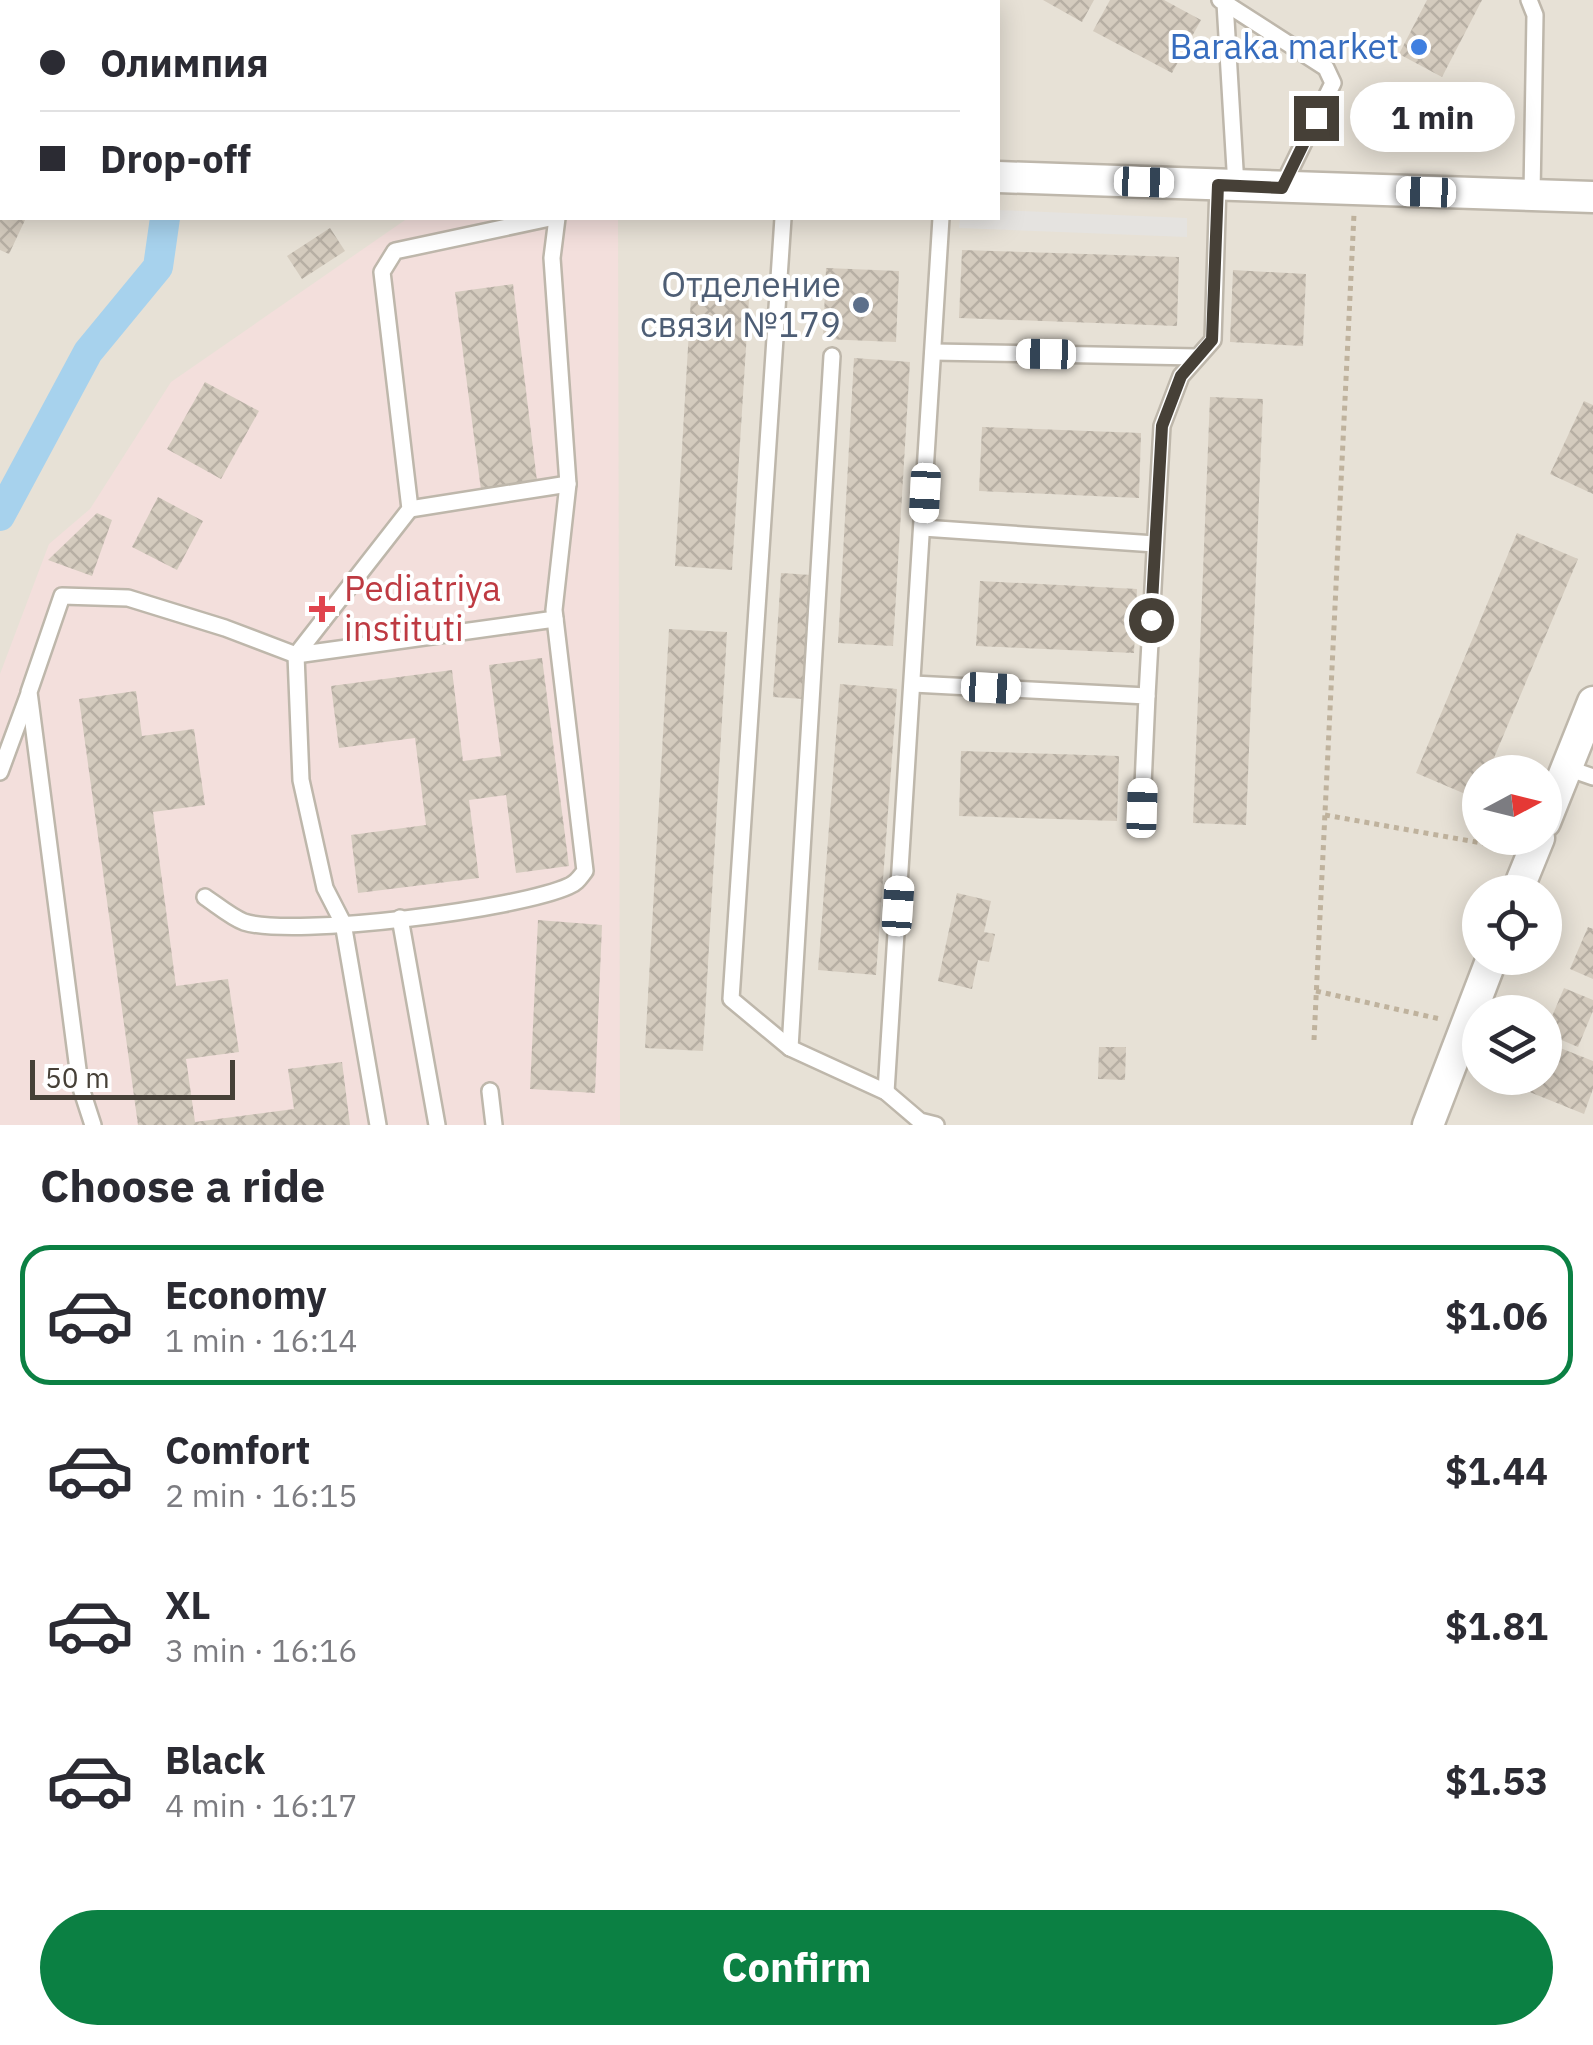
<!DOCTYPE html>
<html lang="en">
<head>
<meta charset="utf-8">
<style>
  body { margin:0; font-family:"IBM Plex Sans",sans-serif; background:#f7f7f7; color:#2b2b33; height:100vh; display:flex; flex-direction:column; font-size:38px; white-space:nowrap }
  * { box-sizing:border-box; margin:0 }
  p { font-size:32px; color:#7c7c81 }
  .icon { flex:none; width:55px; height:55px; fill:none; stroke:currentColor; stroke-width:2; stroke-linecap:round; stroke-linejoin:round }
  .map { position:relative; height:1125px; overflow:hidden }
  .sheet { display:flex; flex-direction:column; background:#fff; flex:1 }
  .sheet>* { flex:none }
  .hud { position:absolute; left:0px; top:0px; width:1000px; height:220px; box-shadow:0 5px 25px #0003; display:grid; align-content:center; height:220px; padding:0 40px; background:#fff }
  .needle { width:65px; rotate:83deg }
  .tools { position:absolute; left:1462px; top:755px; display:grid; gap:20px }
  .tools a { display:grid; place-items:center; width:100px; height:100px; border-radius:50%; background:#fff; box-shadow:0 5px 25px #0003; font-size:50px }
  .scale { position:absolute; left:30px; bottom:25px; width:205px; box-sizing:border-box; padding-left:10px; border:5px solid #464037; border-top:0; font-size:28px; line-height:35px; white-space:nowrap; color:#464037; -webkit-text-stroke:8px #fff; paint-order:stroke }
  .end { position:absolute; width:45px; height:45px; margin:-22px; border:12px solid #464037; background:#fff; box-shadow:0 0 0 5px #fff }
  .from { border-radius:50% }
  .bubble { position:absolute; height:70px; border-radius:35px; background:#fff; box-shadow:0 5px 25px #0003; font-size:32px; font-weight:700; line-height:70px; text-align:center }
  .car { position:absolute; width:30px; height:60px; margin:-30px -15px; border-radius:12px; box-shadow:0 0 8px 2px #0007; background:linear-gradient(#fff 24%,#345 0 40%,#fff 0 76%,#345 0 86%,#fff 0) }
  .hud b { display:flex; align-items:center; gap:35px; height:95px; font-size:38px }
  .hud b+b { border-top:2px solid #e1e1e2 }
  .hud i { width:25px; height:25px; background:#2b2b33 }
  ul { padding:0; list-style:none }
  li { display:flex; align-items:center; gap:30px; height:140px; margin:0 20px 15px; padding:0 20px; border:5px solid transparent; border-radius:30px }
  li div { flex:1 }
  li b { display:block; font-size:38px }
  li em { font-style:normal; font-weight:700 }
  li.selected { border-color:#0b8043 }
  li>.icon { width:90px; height:90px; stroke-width:1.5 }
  h2 { padding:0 40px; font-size:45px; line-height:120px }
  .cta { display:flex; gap:20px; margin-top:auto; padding:20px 40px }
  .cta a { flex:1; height:115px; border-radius:60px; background:#0b8043; color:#fff; font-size:40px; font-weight:700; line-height:115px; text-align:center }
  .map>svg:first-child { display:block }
  .residential { fill:#e7e1d6; fill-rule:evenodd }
  .medical { fill:#f3dfdc }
  .parking { fill:#e5e3e0 }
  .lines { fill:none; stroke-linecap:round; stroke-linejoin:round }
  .canal { stroke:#a7d2ed; stroke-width:30 }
  .building { fill:url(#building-cross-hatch) }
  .lane-casing { stroke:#beb7ab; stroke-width:20 }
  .street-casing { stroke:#beb7ab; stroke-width:35 }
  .path { stroke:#bfb29d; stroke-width:5; stroke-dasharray:5 5; stroke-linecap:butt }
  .lane { stroke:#fff; stroke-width:15 }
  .street { stroke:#fff; stroke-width:30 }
  .route { stroke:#464037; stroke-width:12 }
  .shop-dot { fill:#3f7fe0; stroke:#fff; stroke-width:4 }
  .service-dot { fill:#5c6f8a; stroke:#fff; stroke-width:4 }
  .health-dot { fill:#e0444e; stroke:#fff; stroke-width:4 }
  .labels { text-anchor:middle; stroke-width:8; stroke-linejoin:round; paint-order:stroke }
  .shop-label { font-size:35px; fill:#366cbe; stroke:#fff; text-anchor:end }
  .service-label { font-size:35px; fill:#4e5e75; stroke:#fff; text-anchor:end }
  .health-label { font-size:35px; fill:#be3a42; stroke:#fff; text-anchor:start }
</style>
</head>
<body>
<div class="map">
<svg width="1593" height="1125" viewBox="0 0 1593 1125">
  <defs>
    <pattern id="building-cross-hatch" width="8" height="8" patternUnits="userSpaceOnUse" patternTransform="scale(2.5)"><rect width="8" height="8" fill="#d4cbbe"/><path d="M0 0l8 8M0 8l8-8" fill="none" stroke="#b7afa4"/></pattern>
  </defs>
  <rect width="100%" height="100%" fill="#f3f0e8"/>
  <!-- residential -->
  <path class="residential" d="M0,0H1593V1125H0ZM2,2H998V218H2ZM1480,772H1545V838H1480ZM1480,892H1545V958H1480ZM1480,1012H1545V1078H1480Z"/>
  <!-- medical -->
  <path class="medical" d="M408,218H618L620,1125H0V674L49,544L90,509L171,382Z"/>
  <!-- parking -->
  <path class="parking" d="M998,210L1187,218V237L959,228L960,218H998Z"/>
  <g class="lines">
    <!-- canal -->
    <g class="canal">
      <path d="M277,2L279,0"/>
      <path d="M0,516L88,352L158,267L165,218"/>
    </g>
  </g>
  <!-- building -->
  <g class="building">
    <path d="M1043,0H1094L1082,22Z"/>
    <path d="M1110,0H1164L1201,20L1172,73L1093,31Z"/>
    <path d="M1427,0H1482L1442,77L1399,54Z"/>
    <path d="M0,218H26L9,254L0,250Z"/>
    <path d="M330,228L345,251L302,279L287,256Z"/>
    <path d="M962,250L1179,257L1177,326L959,318Z"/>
    <path d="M826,268L899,271L896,342L823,339Z"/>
    <path d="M1233,270L1306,274L1303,346L1230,342Z"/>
    <path d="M692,280L750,284L732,570L675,566Z"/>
    <path d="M513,284L537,481L481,490L455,292Z"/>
    <path d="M854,358L910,362L893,646L838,643Z"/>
    <path d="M205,382L259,411L221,479L167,449Z"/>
    <path d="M1210,397L1263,399L1246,825L1193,823Z"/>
    <path d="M1584,401L1593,405V494L1550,474Z"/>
    <path d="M982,427L1141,433L1139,498L979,491Z"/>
    <path d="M158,497L203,521L177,570L132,547Z"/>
    <path d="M97,513L112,520L92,576L48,560Z"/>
    <path d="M1517,533L1578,559L1488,772H1480L1477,799L1416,773Z"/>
    <path d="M781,573L811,575L804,699L773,697Z"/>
    <path d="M980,581L1137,589L1134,653L976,646Z"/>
    <path d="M669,629L727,632L703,1051L645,1048Z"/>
    <path d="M542,658L569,866L516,873L506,795L469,800L479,878L358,893L351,835L426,825L415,738L339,748L331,686L452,670L463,761L501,756L489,665Z"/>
    <path d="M840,684L897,689L876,975L818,970Z"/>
    <path d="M136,691L142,736L194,729L205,805L153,812L176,986L228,979L239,1052L186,1059L195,1122L294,1109L288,1069L342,1062L350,1125H138L79,699Z"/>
    <path d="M961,751L1119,756L1117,821L959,816Z"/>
    <path d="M957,893L991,901L984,932L995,934L989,962L978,960L972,989L938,981Z"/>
    <path d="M538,920L602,925L595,1093L530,1089Z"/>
    <path d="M1588,927L1593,929V979L1570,969Z"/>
    <path d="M1564,988L1593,1000V1011L1578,1047L1545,1033Z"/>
    <path d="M1545,1042L1593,1061V1089L1584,1114L1522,1089L1527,1078H1545Z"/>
    <path d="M1099,1047H1126L1125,1080L1098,1079Z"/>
  </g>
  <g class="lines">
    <defs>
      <g id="lane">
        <path d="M203,0L208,2"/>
        <path d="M1220,0L1225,3L1236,186"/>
        <path d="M1529,0L1535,15L1532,194"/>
        <path d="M1225,3L1326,68L1333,83L1282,187"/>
        <path d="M783,218L731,999L790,1048L886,1092L920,1121L936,1125"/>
        <path d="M933,352L1197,357"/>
        <path d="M410,509L568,484"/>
        <path d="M923,528L1155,544"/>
        <path d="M913,684L1147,696L1142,808"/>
        <path d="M1147,696L1162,426L1181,376L1213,340L1218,185"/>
        <path d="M1567,768L1593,777"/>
        <path d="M0,772L28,696"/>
        <path d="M205,897C217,905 231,917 244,922C295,938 519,909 569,886C577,883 580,877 585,871L554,610L568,484L552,258L557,218"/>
        <path d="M400,918L437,1125"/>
        <path d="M790,1048L832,356"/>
        <path d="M490,1091L494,1125"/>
        <path d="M886,1092L941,218"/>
        <path d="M93,1125L80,1085L29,692L62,596L128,598L225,628L296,655L555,619"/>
        <path d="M378,1125L343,923L325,888L301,780L296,655L410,509L382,272L395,251L550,218"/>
      </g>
      <g id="street">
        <path d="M766,2L767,0"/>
        <path d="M998,177L1593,197"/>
        <path d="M1545,822L1593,702"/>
        <path d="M1517,892L1539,838"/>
        <path d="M1428,1125L1492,958"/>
      </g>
    </defs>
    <!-- lane casing -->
    <use href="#lane" class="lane-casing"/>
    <!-- street casing -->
    <use href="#street" class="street-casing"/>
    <!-- path -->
    <g class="path">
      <path d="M1325,815L1504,847"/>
      <path d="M1316,991L1440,1019"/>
      <path d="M1314,1040L1354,214"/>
    </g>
    <!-- lane -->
    <use href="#lane" class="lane"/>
    <!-- street -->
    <use href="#street" class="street"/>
  </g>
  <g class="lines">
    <!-- route -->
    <path class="route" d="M1151,620L1162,426L1181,376L1212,340L1218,185L1282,188L1316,118"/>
  </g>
  <!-- markers -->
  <circle class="shop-dot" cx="1419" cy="47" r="10"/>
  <circle class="service-dot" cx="861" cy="305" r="10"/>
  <path class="health-dot" d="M317 594h10v10h10v10h-10v10h-10v-10h-10v-10h10z"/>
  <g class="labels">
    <!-- shop labels -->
    <g class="shop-label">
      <text x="1399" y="59">Baraka market</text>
    </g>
    <!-- service labels -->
    <g class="service-label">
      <text x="841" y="297">Отделение<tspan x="841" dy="40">связи №179</tspan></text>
    </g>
    <!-- health labels -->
    <g class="health-label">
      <text x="344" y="601">Pediatriya<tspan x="344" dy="40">instituti</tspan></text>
    </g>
  </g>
</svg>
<div class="tools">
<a><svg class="needle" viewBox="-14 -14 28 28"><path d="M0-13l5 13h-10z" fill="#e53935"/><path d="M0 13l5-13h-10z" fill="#7c7c81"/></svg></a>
<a><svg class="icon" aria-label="locate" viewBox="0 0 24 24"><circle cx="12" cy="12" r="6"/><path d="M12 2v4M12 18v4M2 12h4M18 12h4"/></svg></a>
<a><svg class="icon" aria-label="layers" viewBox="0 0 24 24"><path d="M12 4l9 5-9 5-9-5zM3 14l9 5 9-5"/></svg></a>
</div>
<div class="scale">50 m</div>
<i class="end from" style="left:1151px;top:620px"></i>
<i class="end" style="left:1316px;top:118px"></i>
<div class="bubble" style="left:1350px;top:82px;width:165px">1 min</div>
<i class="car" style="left:1144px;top:182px;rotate:92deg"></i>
<i class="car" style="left:1426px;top:192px;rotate:272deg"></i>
<i class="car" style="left:1046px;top:354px;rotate:271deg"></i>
<i class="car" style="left:925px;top:493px;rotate:183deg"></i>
<i class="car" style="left:991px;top:688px;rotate:93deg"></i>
<i class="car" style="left:1142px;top:808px;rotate:2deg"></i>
<i class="car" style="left:898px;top:906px;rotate:4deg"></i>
<div class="hud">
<b><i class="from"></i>Олимпия</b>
<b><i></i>Drop-off</b>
</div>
</div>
<section class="sheet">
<h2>Choose a ride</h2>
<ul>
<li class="selected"><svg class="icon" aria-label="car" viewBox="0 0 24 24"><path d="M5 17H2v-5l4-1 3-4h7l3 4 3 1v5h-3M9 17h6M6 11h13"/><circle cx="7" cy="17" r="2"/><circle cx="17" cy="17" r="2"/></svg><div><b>Economy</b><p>1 min · 16:14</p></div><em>$1.06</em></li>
<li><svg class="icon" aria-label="car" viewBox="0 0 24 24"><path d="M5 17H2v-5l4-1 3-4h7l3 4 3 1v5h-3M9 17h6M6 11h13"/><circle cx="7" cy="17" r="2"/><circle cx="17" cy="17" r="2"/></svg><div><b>Comfort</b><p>2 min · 16:15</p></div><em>$1.44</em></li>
<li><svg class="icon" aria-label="car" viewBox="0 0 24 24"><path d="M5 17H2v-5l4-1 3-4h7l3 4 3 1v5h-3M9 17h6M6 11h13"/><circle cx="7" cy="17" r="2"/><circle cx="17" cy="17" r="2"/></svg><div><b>XL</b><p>3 min · 16:16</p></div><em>$1.81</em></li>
<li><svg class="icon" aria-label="car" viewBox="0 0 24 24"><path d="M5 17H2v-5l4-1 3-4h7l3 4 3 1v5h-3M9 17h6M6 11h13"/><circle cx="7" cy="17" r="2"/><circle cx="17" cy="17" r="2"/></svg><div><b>Black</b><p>4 min · 16:17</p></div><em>$1.53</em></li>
</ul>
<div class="cta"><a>Confirm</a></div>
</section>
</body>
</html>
